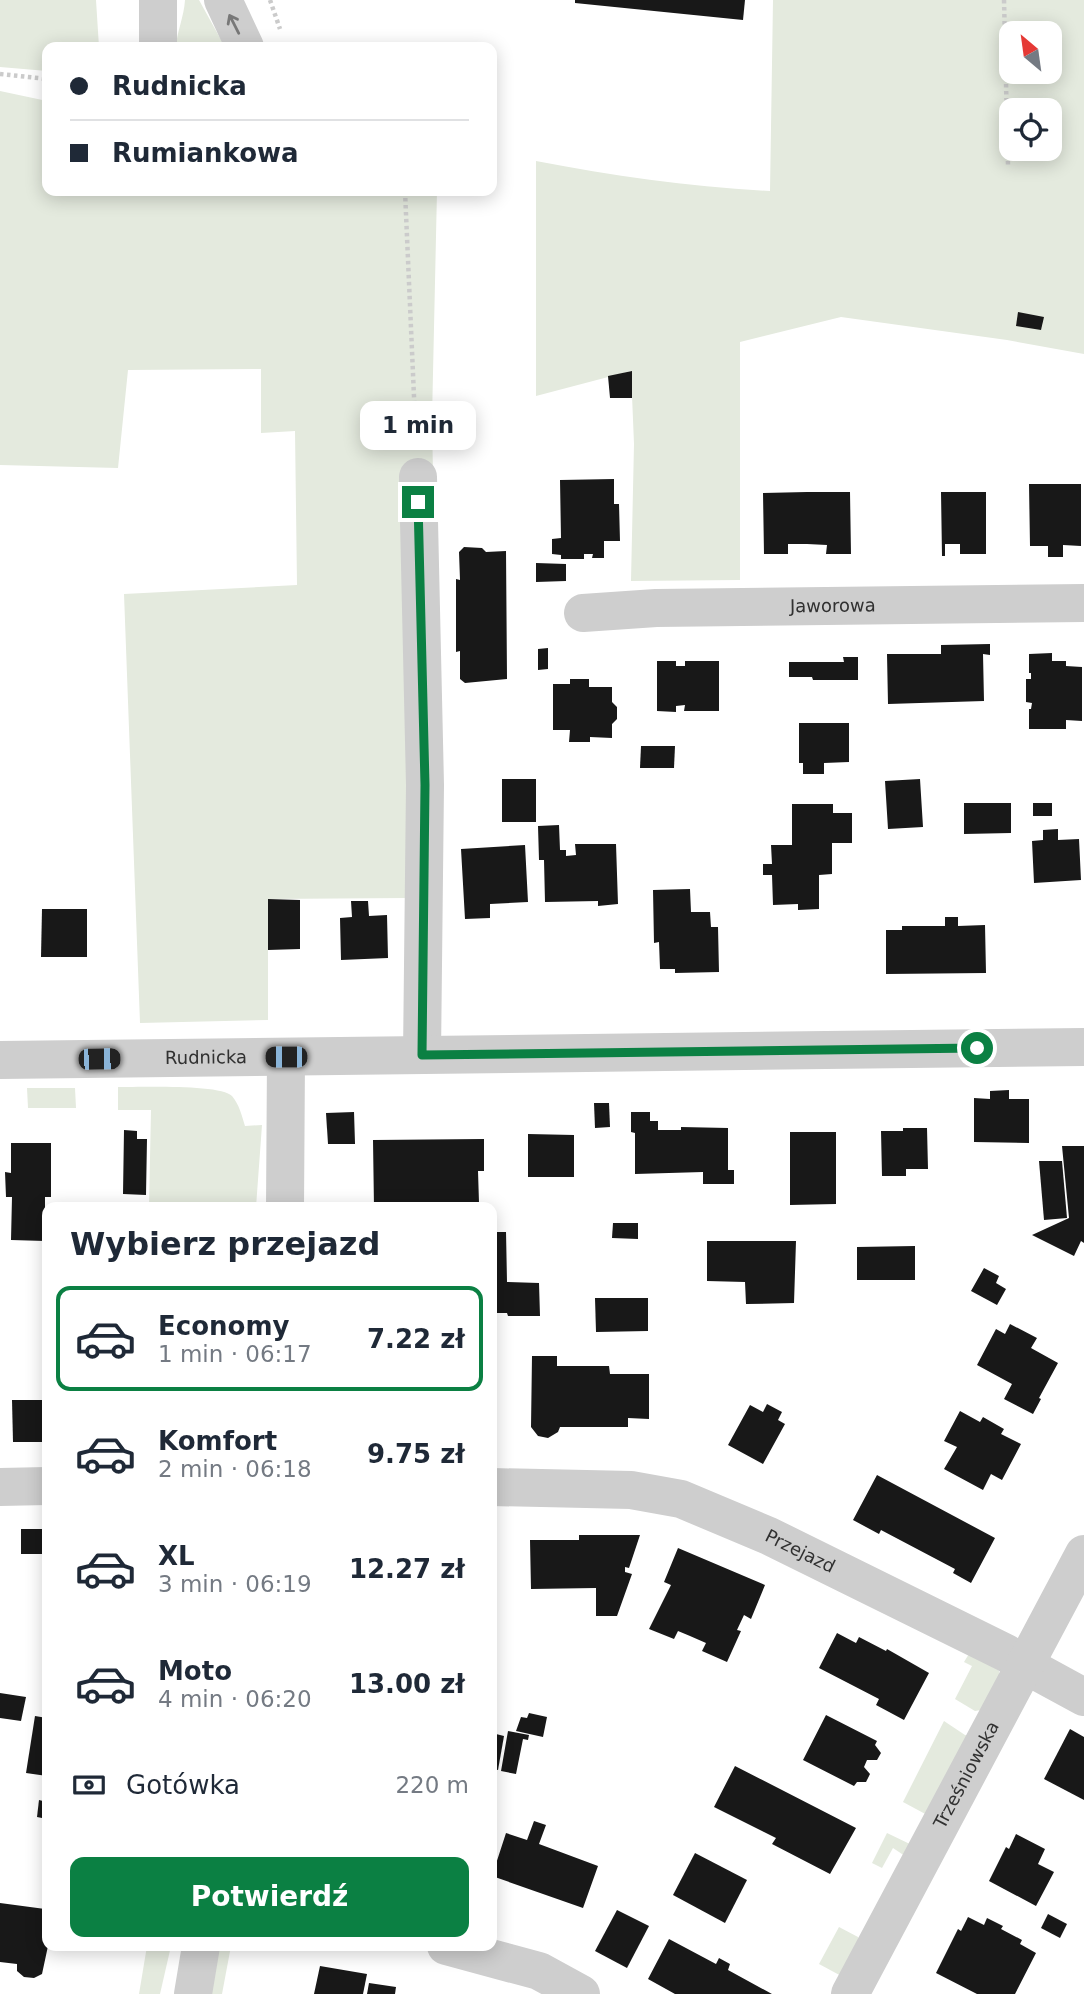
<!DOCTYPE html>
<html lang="pl">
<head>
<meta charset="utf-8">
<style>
  body { margin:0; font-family:"DejaVu Sans",sans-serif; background:#f2f2f3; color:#1f2937; height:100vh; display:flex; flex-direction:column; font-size:26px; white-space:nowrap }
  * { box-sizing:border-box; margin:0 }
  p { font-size:23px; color:#747a83 }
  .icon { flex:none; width:38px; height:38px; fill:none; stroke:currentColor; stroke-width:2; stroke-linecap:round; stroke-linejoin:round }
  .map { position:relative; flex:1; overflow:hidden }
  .panel { position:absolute; left:42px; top:1202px; width:455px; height:749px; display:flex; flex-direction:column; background:#fff; border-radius:14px; box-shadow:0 4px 18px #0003 }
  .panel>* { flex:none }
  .hud { position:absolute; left:42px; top:42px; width:455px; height:154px; border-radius:14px; box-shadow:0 4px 18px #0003; display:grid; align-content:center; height:154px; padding:0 28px; background:#fff }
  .needle { width:46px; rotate:331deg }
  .controls { position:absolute; left:999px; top:21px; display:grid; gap:14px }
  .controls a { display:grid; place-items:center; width:63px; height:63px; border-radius:14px; background:#fff; box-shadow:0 4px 18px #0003; font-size:35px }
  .end { position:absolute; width:32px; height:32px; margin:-16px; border:9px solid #0b8043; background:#fff; box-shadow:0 0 0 4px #fff }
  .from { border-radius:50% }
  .bubble { position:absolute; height:49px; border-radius:14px; background:#fff; box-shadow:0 4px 18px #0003; font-size:23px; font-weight:600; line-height:49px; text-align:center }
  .car { position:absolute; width:21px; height:42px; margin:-21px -10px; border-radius:9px; box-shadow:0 0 5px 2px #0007; background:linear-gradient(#222 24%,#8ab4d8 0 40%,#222 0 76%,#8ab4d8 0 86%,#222 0) }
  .hud b { display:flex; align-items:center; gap:24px; height:66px; font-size:26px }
  .hud b+b { border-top:2px solid #e0e1e3 }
  .hud i { width:18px; height:18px; background:#1f2937 }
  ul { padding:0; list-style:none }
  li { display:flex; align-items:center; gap:21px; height:105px; margin:0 14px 10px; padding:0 14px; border:4px solid transparent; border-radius:14px }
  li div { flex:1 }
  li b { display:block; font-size:26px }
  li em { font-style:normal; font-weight:600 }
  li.active { border-color:#0b8043 }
  li>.icon { width:63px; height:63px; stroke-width:1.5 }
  h2 { padding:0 28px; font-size:32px; line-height:84px }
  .pay { display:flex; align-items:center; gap:18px; height:77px; padding:0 28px; font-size:26px }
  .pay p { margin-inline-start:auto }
  .button { display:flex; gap:14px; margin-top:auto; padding:14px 28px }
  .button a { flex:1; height:80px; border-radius:14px; background:#0b8043; color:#fff; font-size:28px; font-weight:600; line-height:80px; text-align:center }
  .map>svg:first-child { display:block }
  .green { fill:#e4eade; fill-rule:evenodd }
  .building { fill:#181818 }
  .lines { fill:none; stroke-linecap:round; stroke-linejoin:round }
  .path { stroke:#cbcbcb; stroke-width:4.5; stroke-dasharray:3.5 3.5; stroke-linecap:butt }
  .minor { stroke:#cecece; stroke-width:38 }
  .oneway { stroke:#787878 }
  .route { stroke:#0b8043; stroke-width:9 }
  .labels { text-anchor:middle; stroke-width:7; stroke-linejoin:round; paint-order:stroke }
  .street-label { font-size:18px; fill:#313131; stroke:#fff }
</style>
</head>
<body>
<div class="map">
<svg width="1084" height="1994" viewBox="0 0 1084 1994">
  <rect width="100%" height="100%" fill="#fff"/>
  <!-- green -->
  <g class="green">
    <path d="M0,0H96L99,47H47V71L0,67Z"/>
    <path d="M185,0H199L225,47H176C177,31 184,17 185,0Z"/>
    <path d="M773,0H1084V354L1007,340L841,317L740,342V580L631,581L634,444L631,371L536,396V161C614,176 691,187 770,191ZM1012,33H1050V72H1012ZM1012,110H1050V149H1012Z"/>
    <path d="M0,91L47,101V191H437L432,419L435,586L408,898L268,899V1020L140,1023L124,594L297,585L295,431L261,433V369L128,370L118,468L0,465Z"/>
    <path d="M118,1087C138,1087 222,1084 232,1096C239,1104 242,1116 245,1126L262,1125L256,1207H149L151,1110H118Z"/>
    <path d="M27,1088H75L76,1108H28Z"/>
    <path d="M972,1649L999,1671L1000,1676L981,1710L975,1711L955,1699L972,1666L964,1662Z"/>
    <path d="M944,1721L965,1735L972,1736L929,1816L903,1802Z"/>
    <path d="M887,1833L914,1846L908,1858L893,1848L882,1868L872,1863Z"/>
    <path d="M839,1927L858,1937L862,1944L845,1978L819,1964Z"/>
    <path d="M147,1946H171L160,1994H139Z"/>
    <path d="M217,1946H231L222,1994H205Z"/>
  </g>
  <!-- building -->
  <g class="building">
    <path d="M575,0H745L743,20L575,3Z"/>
    <path d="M1018,312L1044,317L1041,330L1016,326Z"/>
    <path d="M632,371V398H610L608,376Z"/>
    <path d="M614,479V504H619L620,541H604V558H592L593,554H584V559H561V555L552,554V539L561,538L560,480Z"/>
    <path d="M1029,484H1081V546L1063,545V557H1048V546H1030Z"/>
    <path d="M807,492H850L851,554H826L827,545L807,544H788V554H764L763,493Z"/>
    <path d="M941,492H986V554H960V544H945V556H942Z"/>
    <path d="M464,547L482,548L486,552L506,551L507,679L465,683L460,679V651L456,652V579L460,580L459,552Z"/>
    <path d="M536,563L566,564V581L536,582Z"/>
    <path d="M990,644V655L983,654L984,701L888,704L887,654H941V645Z"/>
    <path d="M548,648V669L538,670V649Z"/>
    <path d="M1052,653V661H1066V666L1082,667V721L1066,720V729H1029V709H1031L1032,703L1026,702V679H1031V673H1029V654Z"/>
    <path d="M843,657H858V680H813L812,677H789V662H844Z"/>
    <path d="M657,661H676V666H685V661H719V711H684L685,705L676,706V712L657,711Z"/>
    <path d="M570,679H589V687H612V702L617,707V719L612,724V738L590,737V742H569L570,730H553V684H570Z"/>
    <path d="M799,723H849V762L824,763V774H803V763H799Z"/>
    <path d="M641,746H675L674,768H640Z"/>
    <rect x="502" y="779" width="34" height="43"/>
    <path d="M920,779L923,827L888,829L885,781Z"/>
    <path d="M964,803H1011V833L964,834Z"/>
    <rect x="1033" y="803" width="19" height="13"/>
    <path d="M792,804H833V813H852V843H832V874L819,875V909L798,910V904L773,905L772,875H763V864H772L771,845H792Z"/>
    <path d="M559,825L560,850H566V856L576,855L575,844H616L618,904L598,906V901L545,902L544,860H539L538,826Z"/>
    <path d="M1058,829V840L1079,839L1081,880L1034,883L1032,841L1043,840V830Z"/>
    <path d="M525,845L528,902L490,904V918L465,919L461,849Z"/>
    <path d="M690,889L691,912H710L711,927H718L719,972L675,973V969H660L659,942L654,943L653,890Z"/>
    <path d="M268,899L300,900V949L268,950Z"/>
    <path d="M351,901H368L369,916L387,915L388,958L341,960L340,918L352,917Z"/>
    <path d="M42,909H87V957H41Z"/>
    <path d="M945,917H958V926L985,925L986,973L886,974V930H902V926H945Z"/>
    <path d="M1009,1090V1099H1029V1143L974,1142V1098L990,1099V1091Z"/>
    <path d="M594,1103H609L610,1127L595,1128Z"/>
    <path d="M354,1112L355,1144H328L326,1113Z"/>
    <path d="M631,1112H650V1121H658V1130H681V1127L728,1128V1170H734V1184H703V1172L635,1174V1133L631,1132Z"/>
    <path d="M903,1128H927L928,1169H906V1176H882L881,1131H903Z"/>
    <path d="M124,1130L137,1131V1139H147L146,1195L123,1194Z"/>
    <path d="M790,1132H836V1204L790,1205Z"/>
    <path d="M528,1134L574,1135V1177H528Z"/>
    <path d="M484,1139V1171H478L479,1203L407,1204V1208H374L373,1140Z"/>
    <path d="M11,1143H51V1197H45V1241L11,1240L12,1197H6L5,1172L11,1173Z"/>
    <path d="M1062,1146H1084V1243L1081,1241L1074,1256L1032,1235L1069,1218Z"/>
    <path d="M1039,1161H1062L1067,1218L1044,1220Z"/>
    <path d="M613,1223H638V1239L612,1238Z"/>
    <path d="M492,1232H506L507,1282L539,1283L540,1316H508L507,1313H492Z"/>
    <path d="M707,1241H796L794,1303L746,1304L745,1282L707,1281Z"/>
    <path d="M915,1246V1280H857V1247Z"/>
    <path d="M984,1268L999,1276L996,1283L1006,1289L997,1305L971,1291Z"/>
    <path d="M595,1298H648V1331L596,1332Z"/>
    <path d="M1010,1324L1037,1338L1031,1348L1058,1363L1039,1398L1041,1399L1033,1414L1004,1399L1012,1384L977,1365L996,1329L1005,1334Z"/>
    <path d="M532,1356H557V1366H609L610,1374H649V1419L628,1418V1427H560L558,1432L548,1438L538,1436L531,1427Z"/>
    <path d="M12,1400H47V1442H13Z"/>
    <path d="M767,1404L782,1412L778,1420L785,1424L763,1464L728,1445L750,1405L763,1412Z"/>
    <path d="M960,1411L980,1422L983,1417L1004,1429L1001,1434L1021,1444L1002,1480L991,1474L983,1490L944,1469L957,1447L944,1441Z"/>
    <path d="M877,1475L995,1538L971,1583L953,1573L955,1569L881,1530L879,1534L853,1520Z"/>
    <rect x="21" y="1529" width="26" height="25"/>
    <path d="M579,1535H640L629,1568L625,1567V1572L632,1574L617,1616H596V1588L531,1589L530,1540H579Z"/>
    <path d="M678,1548L765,1585L751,1619L744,1615L737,1630L741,1631L727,1662L702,1651L706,1643L690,1636L678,1631L674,1639L649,1629L671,1585L664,1582Z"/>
    <path d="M837,1633L856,1643L859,1637L886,1651L887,1649L929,1673L904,1720L876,1705L879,1699L819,1668Z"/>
    <path d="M0,1693L26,1697L21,1721L0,1718Z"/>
    <path d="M529,1713L547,1717L543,1737L516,1731L521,1717L527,1718Z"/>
    <path d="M826,1715L877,1741L875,1745L881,1753L877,1760H867L864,1767L870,1774L866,1782H857L854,1786L803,1760Z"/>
    <path d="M35,1716L47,1718V1776L26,1773Z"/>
    <path d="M1070,1729L1084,1737V1800L1044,1779Z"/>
    <path d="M508,1731L529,1735L528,1740L523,1739L516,1774L501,1771Z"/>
    <path d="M492,1733L504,1736L498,1770L492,1769Z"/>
    <path d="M735,1766L856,1828L830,1874L772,1844L776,1838L714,1807Z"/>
    <path d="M39,1800L47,1802V1819L37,1817Z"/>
    <path d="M534,1821L546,1825L539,1844L598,1866L583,1908L492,1876L506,1833L527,1840Z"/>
    <path d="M1016,1834L1045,1849L1038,1864L1054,1872L1036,1906L989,1881L1006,1847L1009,1849Z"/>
    <path d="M695,1853L747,1880L725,1923L673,1895Z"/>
    <path d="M0,1903L45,1909L42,1937L47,1938L46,1946H48L42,1974L34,1978L24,1977L17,1971V1964L0,1962Z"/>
    <path d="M617,1910L649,1926L627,1968L595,1951Z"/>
    <path d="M1048,1914L1067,1924L1060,1938L1041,1928Z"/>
    <path d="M968,1917L984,1925L987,1918L1003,1926L1001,1929L1022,1940L1020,1944L1036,1953L1015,1994H977L936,1973L958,1929L961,1931Z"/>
    <path d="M669,1939L716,1964L719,1958L730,1964L728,1970L772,1994H675L648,1979Z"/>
    <path d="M320,1966L367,1974L363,1994H314Z"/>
    <path d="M369,1983L396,1987L395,1994H367Z"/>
  </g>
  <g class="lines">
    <!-- path -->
    <g class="path">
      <path d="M270,0L280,29"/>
      <path d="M1004,0L1008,165"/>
      <path d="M0,74L47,79"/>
      <path d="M405,191L416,442"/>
    </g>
    <!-- minor -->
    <g class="minor">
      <path d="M223,0L245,47"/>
      <path d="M158,47V0"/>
      <path d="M418,477L425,785L422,1055"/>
      <path id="s1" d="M583,613L656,608L1084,603"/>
      <path id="s2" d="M0,1060L1084,1047"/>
      <path d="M285,1208L286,1057"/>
      <path d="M0,1487L47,1486"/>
      <path id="s3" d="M492,1487L631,1490L681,1499L769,1536L1006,1653L1025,1665L1084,1697"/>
      <path d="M446,1946L539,1971L581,1994"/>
      <path d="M193,1994L201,1946"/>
      <path id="s4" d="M850,1994L1084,1554"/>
    </g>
  </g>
  <!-- one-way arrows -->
  <defs><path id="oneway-shaft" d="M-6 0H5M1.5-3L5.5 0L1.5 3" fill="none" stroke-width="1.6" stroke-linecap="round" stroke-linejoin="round" transform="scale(1.75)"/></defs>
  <use class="oneway" href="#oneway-shaft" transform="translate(234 24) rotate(-117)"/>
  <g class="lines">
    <!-- route -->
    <path class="route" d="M418,502L425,785L422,1055L977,1048"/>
  </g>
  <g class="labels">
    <!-- street labels -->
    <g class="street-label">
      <text dy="6" stroke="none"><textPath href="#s1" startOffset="250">Jaworowa</textPath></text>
      <text dy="6" stroke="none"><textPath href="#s2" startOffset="206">Rudnicka</textPath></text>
      <text dy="6" stroke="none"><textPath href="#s3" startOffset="320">Przejazd</textPath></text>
      <text dy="6" stroke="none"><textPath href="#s4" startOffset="248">Trześniowska</textPath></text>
    </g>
  </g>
</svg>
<div class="controls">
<a><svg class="needle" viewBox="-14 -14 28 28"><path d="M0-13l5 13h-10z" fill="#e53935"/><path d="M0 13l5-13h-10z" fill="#747a83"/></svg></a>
<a><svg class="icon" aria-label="locate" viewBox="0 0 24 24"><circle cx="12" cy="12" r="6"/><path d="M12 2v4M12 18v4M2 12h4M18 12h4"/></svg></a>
</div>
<i class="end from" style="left:977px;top:1048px"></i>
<i class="end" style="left:418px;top:502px"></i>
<div class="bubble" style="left:360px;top:401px;width:116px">1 min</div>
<i class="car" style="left:286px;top:1057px;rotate:270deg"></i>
<i class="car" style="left:99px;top:1059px;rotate:89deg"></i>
<div class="hud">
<b><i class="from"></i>Rudnicka</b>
<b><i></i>Rumiankowa</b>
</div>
<section class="panel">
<h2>Wybierz przejazd</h2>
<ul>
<li class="active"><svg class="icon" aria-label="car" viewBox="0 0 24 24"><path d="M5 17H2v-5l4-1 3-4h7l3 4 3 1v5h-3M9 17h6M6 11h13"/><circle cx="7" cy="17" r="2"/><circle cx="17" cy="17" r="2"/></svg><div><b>Economy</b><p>1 min · 06:17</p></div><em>7.22 zł</em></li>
<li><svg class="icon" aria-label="car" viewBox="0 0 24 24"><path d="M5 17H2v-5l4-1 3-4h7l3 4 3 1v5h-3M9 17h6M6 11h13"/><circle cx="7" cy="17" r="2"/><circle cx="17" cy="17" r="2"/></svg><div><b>Komfort</b><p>2 min · 06:18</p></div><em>9.75 zł</em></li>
<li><svg class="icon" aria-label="car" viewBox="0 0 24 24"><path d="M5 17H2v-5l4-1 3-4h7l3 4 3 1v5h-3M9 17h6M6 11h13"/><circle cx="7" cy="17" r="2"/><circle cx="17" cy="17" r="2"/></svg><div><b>XL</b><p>3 min · 06:19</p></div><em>12.27 zł</em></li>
<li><svg class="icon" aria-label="car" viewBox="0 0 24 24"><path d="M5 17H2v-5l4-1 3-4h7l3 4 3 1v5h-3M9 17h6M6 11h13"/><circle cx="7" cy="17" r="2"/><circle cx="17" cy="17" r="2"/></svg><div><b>Moto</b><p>4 min · 06:20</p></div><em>13.00 zł</em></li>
</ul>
<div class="pay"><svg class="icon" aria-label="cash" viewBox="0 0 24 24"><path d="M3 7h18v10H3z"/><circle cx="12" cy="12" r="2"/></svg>Gotówka<p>220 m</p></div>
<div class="button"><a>Potwierdź</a></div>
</section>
</div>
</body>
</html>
